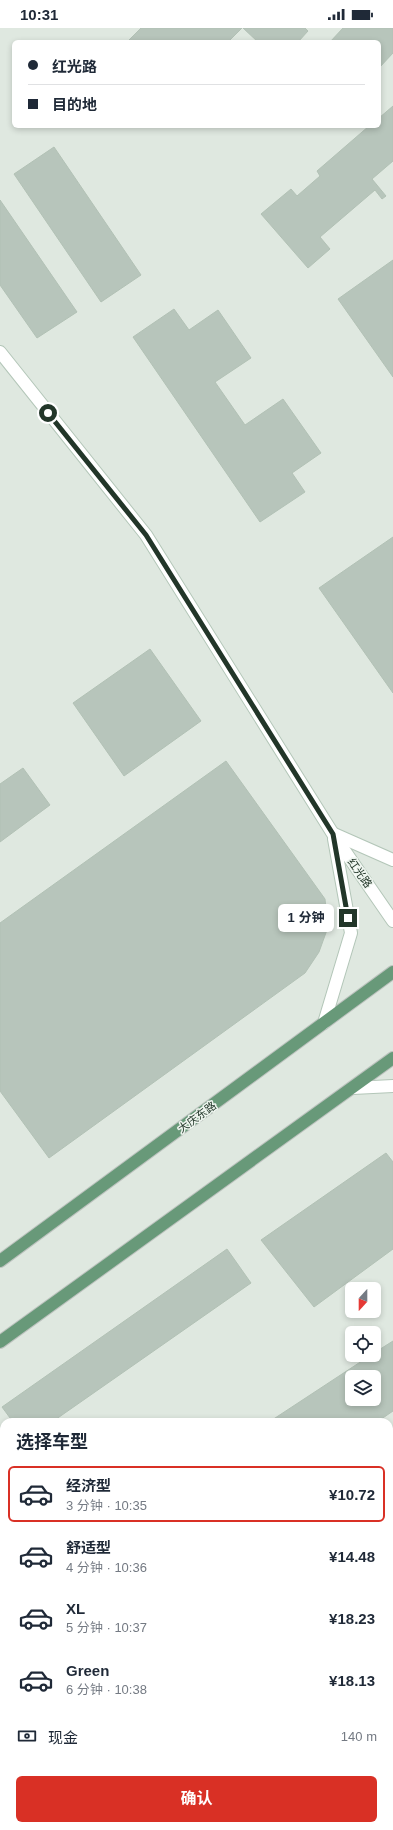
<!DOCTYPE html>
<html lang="zh">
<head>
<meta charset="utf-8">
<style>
  body { margin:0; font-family:Arial,"Noto Sans SC",sans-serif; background:#f2f2f3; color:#1f2937; height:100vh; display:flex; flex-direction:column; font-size:15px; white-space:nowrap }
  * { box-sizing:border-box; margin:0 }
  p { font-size:13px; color:#747a83 }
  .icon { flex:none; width:22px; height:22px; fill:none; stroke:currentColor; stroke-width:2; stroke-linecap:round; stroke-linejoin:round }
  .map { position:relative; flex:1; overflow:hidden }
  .drawer { position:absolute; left:0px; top:1390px; width:393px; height:412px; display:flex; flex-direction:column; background:#fff; border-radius:12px 12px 0 0; box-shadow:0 2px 6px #0003 }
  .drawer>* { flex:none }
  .guide { position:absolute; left:12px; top:12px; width:369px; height:88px; border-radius:6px; box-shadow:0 2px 6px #0003; display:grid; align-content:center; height:88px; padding:0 16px; background:#fff }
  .needle { width:26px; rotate:201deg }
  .buttons { position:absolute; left:345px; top:1254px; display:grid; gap:8px }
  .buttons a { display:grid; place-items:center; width:36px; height:36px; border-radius:6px; background:#fff; box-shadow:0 2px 6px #0003; font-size:20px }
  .end { position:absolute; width:18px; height:18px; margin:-9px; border:5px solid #223629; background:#fff; box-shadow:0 0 0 2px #fff }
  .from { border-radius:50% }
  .bubble { position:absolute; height:28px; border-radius:6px; background:#fff; box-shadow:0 2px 6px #0003; font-size:13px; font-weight:700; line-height:28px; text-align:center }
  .guide b { display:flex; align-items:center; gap:14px; height:38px; font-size:15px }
  .guide b+b { border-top:1px solid #e0e1e3 }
  .guide i { width:10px; height:10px; background:#1f2937 }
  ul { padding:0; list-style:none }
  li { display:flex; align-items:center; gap:12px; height:56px; margin:0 8px 6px; padding:0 8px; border:2px solid transparent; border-radius:6px }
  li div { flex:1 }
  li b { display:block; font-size:15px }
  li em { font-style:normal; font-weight:700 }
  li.on { border-color:#d93025 }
  li>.icon { width:36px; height:36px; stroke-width:1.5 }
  h2 { padding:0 16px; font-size:18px; line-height:48px }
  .pay { display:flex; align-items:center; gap:10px; height:44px; padding:0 16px; font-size:15px }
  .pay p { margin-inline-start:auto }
  .primary-button { display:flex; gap:8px; margin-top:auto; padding:8px 16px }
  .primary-button a { flex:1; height:46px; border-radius:6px; background:#d93025; color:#fff; font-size:16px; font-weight:700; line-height:46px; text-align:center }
  .status { display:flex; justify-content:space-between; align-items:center; height:28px; padding:0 20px; background:#fff; direction:ltr }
  .status svg { height:11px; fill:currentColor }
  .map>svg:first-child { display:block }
  .green { fill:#bdd7b9 }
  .building { fill:#b7c5bb; stroke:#b2c1b5; fill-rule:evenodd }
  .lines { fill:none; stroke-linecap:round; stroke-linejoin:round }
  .secondary-casing { stroke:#b3c6b8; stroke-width:14 }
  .primary-casing { stroke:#bdc3bf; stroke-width:14 }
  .secondary { stroke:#fff; stroke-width:12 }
  .primary { stroke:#689979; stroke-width:12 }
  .route { stroke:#223629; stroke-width:5 }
  .labels { text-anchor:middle; stroke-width:3; stroke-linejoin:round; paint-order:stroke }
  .street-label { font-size:11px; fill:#223629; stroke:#eef5ef }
</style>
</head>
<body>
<div class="status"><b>10:31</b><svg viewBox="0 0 49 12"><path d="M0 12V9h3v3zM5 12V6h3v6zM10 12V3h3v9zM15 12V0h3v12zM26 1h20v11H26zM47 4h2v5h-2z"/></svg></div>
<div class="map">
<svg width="393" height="1802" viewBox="0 0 393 1802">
  <rect width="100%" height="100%" fill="#dfe8e0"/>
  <!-- green -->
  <path class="green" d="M4,1676V1798H171L175,1802H0V1679Z"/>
  <!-- building -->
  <g class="building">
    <path d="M141,0H242L228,14H127Z"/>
    <path d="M243,0H305L308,3L298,14H258Z"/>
    <path d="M343,0H393V25L379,40V14H330Z"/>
    <path d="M393,78V133L372,151L386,168L382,171L375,162L320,209L330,221L308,240L261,186L291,161L297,168L320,148L317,143L369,98H379V90Z"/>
    <path d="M54,119L141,247L101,274L14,146Z"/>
    <path d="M0,172L77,284L37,310L0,257Z"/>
    <path d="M393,232V349L338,271Z"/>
    <path d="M174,281L189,302L218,282L251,330L215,354L245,397L283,371L321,425L292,445L305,464L260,494L133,309Z"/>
    <path d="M393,509V665L319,560Z"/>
    <path d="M150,621L201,693L124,748L73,675Z"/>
    <path d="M226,733L325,871L328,899L319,924L305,945L49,1130L0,1063V895Z"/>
    <path d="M23,740L50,777L0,814V756Z"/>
    <path d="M386,1125L393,1134V1221L314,1279L261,1212Z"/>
    <path d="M227,1221L251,1255L52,1394H13L2,1379Z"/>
    <path d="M393,1313V1383L377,1394H269L371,1327H374V1325ZM352,1349H374V1371H352Z"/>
    <path d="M393,1465V1518L389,1521V1468Z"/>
    <path d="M4,1550V1603L0,1606V1553Z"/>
    <path d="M393,1629V1763L389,1766V1632Z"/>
    <path d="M227,1798H343L337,1802H230Z"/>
  </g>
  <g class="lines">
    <defs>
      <g id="secondary">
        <path d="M0,324L146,507L333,806L393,893"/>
        <path d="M334,806L393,832"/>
        <path d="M324,995L351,905L334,811"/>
        <path d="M353,1060L393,1058"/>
      </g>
      <g id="primary">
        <path d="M0,1233L393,944"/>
        <path d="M0,1314L393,1030"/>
      </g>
    </defs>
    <!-- secondary casing -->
    <use href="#secondary" class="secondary-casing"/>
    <!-- primary casing -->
    <use href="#primary" class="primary-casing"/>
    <!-- secondary -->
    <use href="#secondary" class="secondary"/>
    <!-- primary -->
    <use href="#primary" class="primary"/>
  </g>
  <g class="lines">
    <!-- route -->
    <path class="route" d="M48,385L146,507L333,806L348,890"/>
  </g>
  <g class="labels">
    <!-- street labels -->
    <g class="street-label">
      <text transform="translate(360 845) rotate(55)" y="4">红光路</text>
      <text transform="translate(197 1089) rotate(-36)" y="4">大庆东路</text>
    </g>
  </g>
</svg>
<div class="buttons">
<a><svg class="needle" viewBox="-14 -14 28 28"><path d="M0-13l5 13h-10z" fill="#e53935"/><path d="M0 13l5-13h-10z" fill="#747a83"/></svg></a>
<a><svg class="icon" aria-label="locate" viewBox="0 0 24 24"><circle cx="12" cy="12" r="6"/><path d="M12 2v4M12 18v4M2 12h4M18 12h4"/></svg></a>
<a><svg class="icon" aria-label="layers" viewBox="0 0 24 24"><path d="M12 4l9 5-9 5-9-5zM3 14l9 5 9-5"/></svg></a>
</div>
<i class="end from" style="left:48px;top:385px"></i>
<i class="end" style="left:348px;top:890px"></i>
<div class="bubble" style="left:278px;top:876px;width:56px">1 分钟</div>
<div class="guide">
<b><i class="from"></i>红光路</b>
<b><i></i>目的地</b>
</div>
<section class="drawer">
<h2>选择车型</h2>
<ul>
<li class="on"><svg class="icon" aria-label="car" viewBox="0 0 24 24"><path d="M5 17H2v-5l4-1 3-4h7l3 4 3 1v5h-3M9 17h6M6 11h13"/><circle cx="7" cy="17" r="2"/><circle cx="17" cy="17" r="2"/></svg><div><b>经济型</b><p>3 分钟 · 10:35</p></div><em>¥10.72</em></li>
<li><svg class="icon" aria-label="car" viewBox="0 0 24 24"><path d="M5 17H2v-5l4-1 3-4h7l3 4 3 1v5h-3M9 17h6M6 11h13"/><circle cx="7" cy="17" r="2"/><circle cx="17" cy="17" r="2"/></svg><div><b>舒适型</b><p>4 分钟 · 10:36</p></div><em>¥14.48</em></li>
<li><svg class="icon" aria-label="car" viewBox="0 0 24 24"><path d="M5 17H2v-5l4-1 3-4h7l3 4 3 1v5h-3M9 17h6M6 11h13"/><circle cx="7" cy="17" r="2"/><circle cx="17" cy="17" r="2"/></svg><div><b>XL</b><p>5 分钟 · 10:37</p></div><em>¥18.23</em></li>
<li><svg class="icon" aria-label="car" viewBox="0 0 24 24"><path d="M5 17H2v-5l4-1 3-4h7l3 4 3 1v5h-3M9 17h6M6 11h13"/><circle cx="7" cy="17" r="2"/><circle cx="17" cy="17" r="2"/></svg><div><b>Green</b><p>6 分钟 · 10:38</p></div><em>¥18.13</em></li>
</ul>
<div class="pay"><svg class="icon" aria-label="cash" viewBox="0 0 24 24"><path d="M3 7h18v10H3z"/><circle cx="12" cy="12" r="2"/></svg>现金<p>140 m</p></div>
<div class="primary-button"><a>确认</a></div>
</section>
</div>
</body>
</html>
